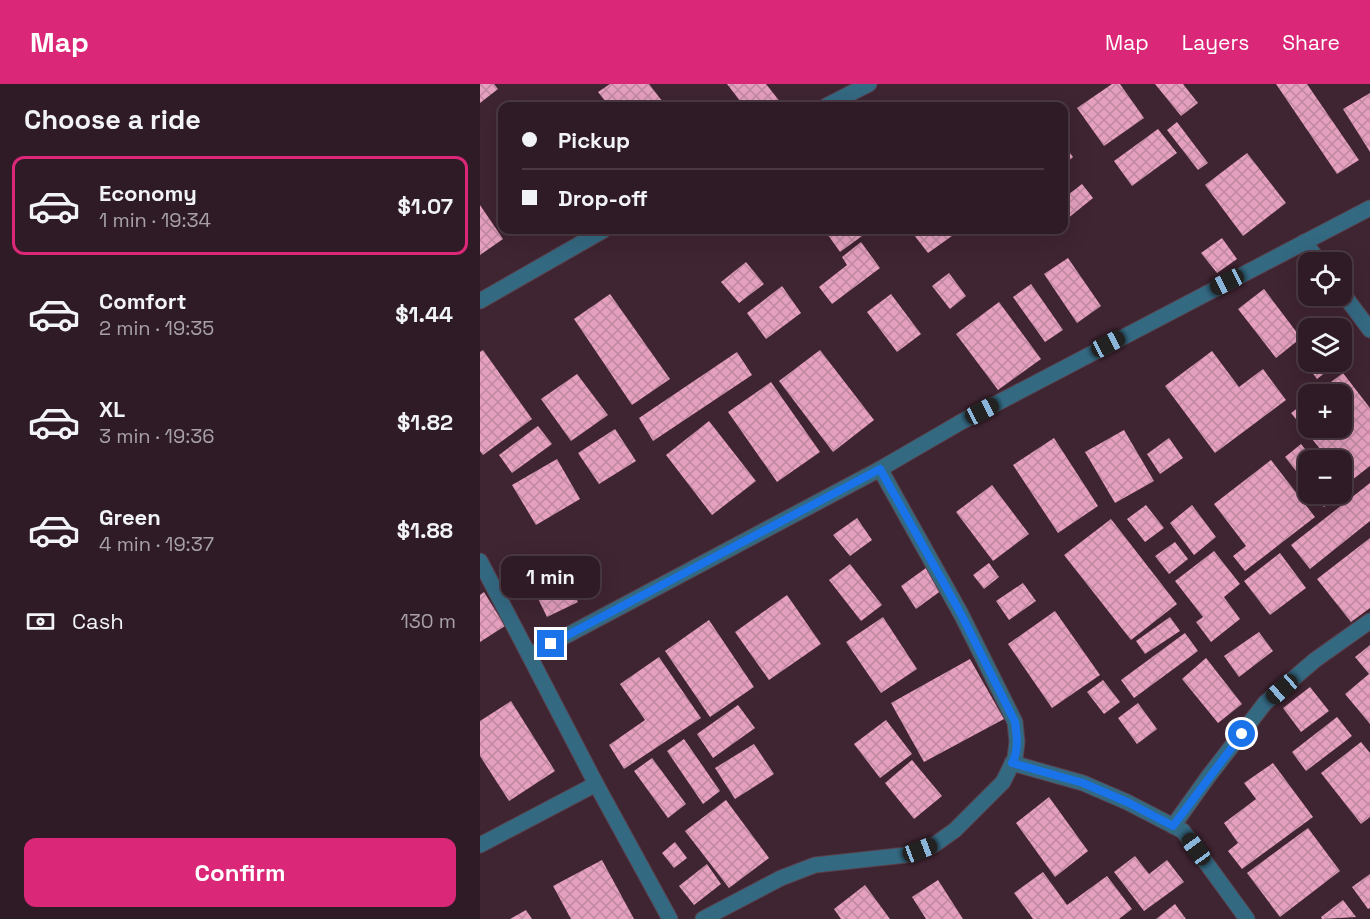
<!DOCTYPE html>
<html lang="en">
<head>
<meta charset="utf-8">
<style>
  body { margin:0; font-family:"Space Grotesk",sans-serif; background:#3b2832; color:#f1f3f6; height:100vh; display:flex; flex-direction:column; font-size:22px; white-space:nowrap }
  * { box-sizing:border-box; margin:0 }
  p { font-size:20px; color:#a7a1a7 }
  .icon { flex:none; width:33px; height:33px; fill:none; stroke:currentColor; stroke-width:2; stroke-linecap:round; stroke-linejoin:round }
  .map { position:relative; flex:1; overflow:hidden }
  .drawer { display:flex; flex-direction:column; background:#2f1b25; width:480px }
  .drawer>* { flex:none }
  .top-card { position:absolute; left:18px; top:18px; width:570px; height:132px; border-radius:12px; box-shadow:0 6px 24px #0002,0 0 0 2px #4a3942; display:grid; align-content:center; height:132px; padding:0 24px; background:#2f1b25 }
  .buttons { position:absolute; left:818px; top:168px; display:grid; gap:12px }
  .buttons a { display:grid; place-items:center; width:54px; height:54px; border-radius:12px; background:#2f1b25; box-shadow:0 6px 24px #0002,0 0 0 2px #4a3942; font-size:30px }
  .end { position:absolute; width:27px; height:27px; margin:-14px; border:8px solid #1a73e8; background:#fff; box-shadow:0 0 0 3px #fff }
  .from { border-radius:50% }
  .bubble { position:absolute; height:42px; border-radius:12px; background:#2f1b25; box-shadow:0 6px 24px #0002,0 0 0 2px #4a3942; font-size:20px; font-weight:800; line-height:42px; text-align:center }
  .car { position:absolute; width:18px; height:36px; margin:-18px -9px; border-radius:8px; box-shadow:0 0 4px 2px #0007; background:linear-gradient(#222 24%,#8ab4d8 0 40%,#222 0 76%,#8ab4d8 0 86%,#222 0) }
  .top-card b { display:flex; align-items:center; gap:21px; height:57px; font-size:22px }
  .top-card b+b { border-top:2px solid #4a3942 }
  .top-card i { width:15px; height:15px; background:#f1f3f6 }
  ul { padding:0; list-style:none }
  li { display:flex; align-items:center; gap:18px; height:99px; margin:0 12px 9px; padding:0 12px; border:3px solid transparent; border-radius:12px }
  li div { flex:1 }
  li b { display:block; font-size:22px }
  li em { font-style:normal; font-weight:800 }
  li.active { border-color:#db2777 }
  li>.icon { width:54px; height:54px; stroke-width:1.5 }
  h2 { padding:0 24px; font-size:27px; line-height:72px }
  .pay { display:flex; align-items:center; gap:15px; height:66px; padding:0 24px; font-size:22px }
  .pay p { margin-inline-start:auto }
  .primary-button { display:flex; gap:12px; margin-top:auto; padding:12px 24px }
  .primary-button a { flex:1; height:69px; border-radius:12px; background:#db2777; color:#fff; font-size:24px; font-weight:800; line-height:69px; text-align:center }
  header { display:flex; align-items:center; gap:36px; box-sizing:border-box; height:84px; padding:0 30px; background:#db2777; color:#fff }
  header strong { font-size:28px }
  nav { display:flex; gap:33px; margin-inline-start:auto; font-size:21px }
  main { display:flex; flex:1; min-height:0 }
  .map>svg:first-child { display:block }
  .building { fill:url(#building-cross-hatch) }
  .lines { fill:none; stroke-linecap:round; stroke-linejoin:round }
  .minor-casing { stroke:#5b414d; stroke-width:17 }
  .minor { stroke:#346982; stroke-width:15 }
  .route { stroke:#1a73e8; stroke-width:8 }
</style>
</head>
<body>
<header>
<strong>Map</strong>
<nav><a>Map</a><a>Layers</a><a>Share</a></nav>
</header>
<main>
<section class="drawer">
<h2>Choose a ride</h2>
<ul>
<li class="active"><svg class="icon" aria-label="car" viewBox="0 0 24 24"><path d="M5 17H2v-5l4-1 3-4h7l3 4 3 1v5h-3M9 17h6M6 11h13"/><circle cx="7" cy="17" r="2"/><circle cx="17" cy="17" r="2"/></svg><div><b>Economy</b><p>1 min · 19:34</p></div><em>$1.07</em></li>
<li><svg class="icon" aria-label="car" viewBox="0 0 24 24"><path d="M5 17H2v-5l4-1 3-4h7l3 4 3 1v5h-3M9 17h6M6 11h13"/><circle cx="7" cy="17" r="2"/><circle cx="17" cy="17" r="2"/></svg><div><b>Comfort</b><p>2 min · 19:35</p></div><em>$1.44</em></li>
<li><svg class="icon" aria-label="car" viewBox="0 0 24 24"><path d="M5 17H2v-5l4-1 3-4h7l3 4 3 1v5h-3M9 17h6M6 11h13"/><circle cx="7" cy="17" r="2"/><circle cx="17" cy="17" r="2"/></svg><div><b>XL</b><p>3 min · 19:36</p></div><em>$1.82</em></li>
<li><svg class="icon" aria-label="car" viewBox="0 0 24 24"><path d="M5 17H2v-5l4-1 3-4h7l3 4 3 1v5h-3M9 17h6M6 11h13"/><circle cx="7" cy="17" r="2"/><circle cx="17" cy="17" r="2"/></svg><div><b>Green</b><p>4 min · 19:37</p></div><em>$1.88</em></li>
</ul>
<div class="pay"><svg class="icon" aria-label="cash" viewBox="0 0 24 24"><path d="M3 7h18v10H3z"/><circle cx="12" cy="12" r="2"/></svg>Cash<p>130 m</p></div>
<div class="primary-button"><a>Confirm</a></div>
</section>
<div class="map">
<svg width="890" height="835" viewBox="0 0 890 835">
  <defs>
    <pattern id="building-cross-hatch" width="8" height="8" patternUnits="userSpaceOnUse" patternTransform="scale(1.5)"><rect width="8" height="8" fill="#e59fbf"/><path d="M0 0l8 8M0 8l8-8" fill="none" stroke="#be88a0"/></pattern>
  </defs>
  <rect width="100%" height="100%" fill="#3f2431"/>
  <!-- building -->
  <g class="building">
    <path d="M0,0H14L18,5L0,19Z"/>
    <path d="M130,0H169L186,22H129L118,8Z"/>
    <path d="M247,0H286L301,19L297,22H264Z"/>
    <path d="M632,0H640L664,34L624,62L597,24Z"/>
    <path d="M675,0H703L718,19L701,32Z"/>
    <path d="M796,0H827L879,76L857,90Z"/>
    <path d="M890,9V68L863,25Z"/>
    <path d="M697,38L728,79L718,86L687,46Z"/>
    <path d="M678,45L697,69L652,102L634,77Z"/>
    <path d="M584,61L593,73L584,81Z"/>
    <path d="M767,69L806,119L763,152L725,101Z"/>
    <path d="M602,100L613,114L587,135L584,130V114Z"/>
    <path d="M0,121L23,155L0,171Z"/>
    <path d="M356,146H377L382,152L360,168L348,151Z"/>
    <path d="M441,146H467L472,152L448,169L434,151Z"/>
    <path d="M742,154L757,175L737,189L721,169Z"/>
    <path d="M381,158L400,184L352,220L339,203L367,181L362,173Z"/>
    <path d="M588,174L621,222L597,239L564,190Z"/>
    <path d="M266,178L284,200L259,219L241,198Z"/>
    <path d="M469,189L486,212L470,225L452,202Z"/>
    <path d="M551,200L583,246L565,258L533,213Z"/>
    <path d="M302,202L321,229L286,255L267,229Z"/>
    <path d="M784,205L821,254L796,274L758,225Z"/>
    <path d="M130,210L190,295L152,321L94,235Z"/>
    <path d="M411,210L441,250L417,268L387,228Z"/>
    <path d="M519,218L561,275L518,306L476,250Z"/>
    <path d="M3,266L52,335L3,371L0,367V268Z"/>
    <path d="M340,266L394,336L353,368L299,297Z"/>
    <path d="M828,266V278H859L837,295L820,272Z"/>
    <path d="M732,267L759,303L783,285L806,316L735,369L685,302Z"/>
    <path d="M257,268L272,291L173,357L159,334Z"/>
    <path d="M863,289L890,324V382L867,400L861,392V376H849L811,329L828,316V344H861V310H835Z"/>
    <path d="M97,290L128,331L91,357L61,315Z"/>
    <path d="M291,298L340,368L297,398L248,328Z"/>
    <path d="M229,337L276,397L232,431L186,371Z"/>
    <path d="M58,342L72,360L32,389L19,371Z"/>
    <path d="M135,345L156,377L119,400L98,369Z"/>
    <path d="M644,346L674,397L635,419L605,368Z"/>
    <path d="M574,354L618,422L578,449L533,381Z"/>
    <path d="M689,354L703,374L680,390L667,370Z"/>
    <path d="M821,360L834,376H828V402L805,373Z"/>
    <path d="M77,375L100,415L56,441L32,401Z"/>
    <path d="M791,376L835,433L765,487L753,472L766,462L734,420Z"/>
    <path d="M890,399V437L830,485L811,461Z"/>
    <path d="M512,401L549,450L513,477L476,428Z"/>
    <path d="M833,410H862L844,423Z"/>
    <path d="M666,421L684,444L665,458L647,435Z"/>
    <path d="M712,421L736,453L714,471L690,439Z"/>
    <path d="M377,434L392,456L370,472L353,451Z"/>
    <path d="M631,435L697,520L651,556L584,471Z"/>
    <path d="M890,454V524L871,538L837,495Z"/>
    <path d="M695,458L708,475L689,490L675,472Z"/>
    <path d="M734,467L760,500L744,513L760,535L731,558L716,538L723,533L695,497Z"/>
    <path d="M800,469L826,504L790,531L764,497Z"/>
    <path d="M76,474L98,518L67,533L45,488Z"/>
    <path d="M509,479L519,493L504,505L493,491Z"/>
    <path d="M370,480L402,521L381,537L349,496Z"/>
    <path d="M446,484L462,506L436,525L421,502Z"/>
    <path d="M543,499L556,517L529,536L516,517Z"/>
    <path d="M4,508L25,542L0,558V511Z"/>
    <path d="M307,511L341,560L289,596L255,548Z"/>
    <path d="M575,527L620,591L572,624L528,560Z"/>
    <path d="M403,533L437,585L401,609L366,558Z"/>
    <path d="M690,533L700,547L665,570L656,557Z"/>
    <path d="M229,536L274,603L230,633L185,567Z"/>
    <path d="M779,548L793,567L759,593L744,572Z"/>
    <path d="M705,549L718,567L654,614L641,596Z"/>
    <path d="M890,561V640L865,610L889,590L875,573Z"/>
    <path d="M179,573L221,634L144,685L129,661L165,636L140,600Z"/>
    <path d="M726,574L762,620L738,639L702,595Z"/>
    <path d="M490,575L524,635L444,678L411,619Z"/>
    <path d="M623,596L640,618L624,630L607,608Z"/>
    <path d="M830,603L849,627L821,648L803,624Z"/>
    <path d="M31,617L75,687L29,717L0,672V637Z"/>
    <path d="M658,619L677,645L657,660L638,634Z"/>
    <path d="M258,621L275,644L233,674L217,650Z"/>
    <path d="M857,633L872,652L826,687L812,668Z"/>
    <path d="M406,636L432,670L400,694L374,660Z"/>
    <path d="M204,655L240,707L223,720L187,667Z"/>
    <path d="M881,658L890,669V733L881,740L841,689Z"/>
    <path d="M274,660L294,690L255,715L235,684Z"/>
    <path d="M172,674L206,720L188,734L154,687Z"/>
    <path d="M432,676L462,712L434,735L405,699Z"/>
    <path d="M793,679L833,733L762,785L748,767L758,759L744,739L776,715L764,699Z"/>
    <path d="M569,713L608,767L575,793L536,739Z"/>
    <path d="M246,716L289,774L249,804L205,747Z"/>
    <path d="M828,744L860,787L800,833L767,789Z"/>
    <path d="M195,758L207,774L194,784L182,769Z"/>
    <path d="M655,772L669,790L687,776L704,798L664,827L634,788Z"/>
    <path d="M122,776L154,835H91L73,802Z"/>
    <path d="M227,780L241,800L214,821L199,802Z"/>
    <path d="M563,788L587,821L627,792L652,825L639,835H553L534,809Z"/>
    <path d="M890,790V824L888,825L872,803Z"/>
    <path d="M458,796L483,835H446L432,813Z"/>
    <path d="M385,801L410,835H361L354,825Z"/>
    <path d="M863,816L876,833L842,835L841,833Z"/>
    <path d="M695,820L706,835H676Z"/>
    <path d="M46,826L52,835H30Z"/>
  </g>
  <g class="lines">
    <defs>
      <g id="minor">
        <path d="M346,22L389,0"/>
        <path d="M824,158L840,178"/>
        <path d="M861,207L890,246"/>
        <path d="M0,217L124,146"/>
        <path d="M0,477L116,700L190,835"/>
        <path d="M50,571L400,385L481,338L890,124"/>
        <path d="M532,679L603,699L647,718L703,747L767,835"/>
        <path d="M693,742L728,693L785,619L835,576L890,537"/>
        <path d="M0,761L116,700"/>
        <path d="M223,835L301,794L335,781L426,771L454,761L475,746L523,698L535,674L537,658L535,638L481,530L400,385"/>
      </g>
    </defs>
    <!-- minor casing -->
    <use href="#minor" class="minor-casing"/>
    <!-- minor -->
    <use href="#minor" class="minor"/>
  </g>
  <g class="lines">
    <!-- route -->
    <path class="route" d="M71,560L400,385L481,530L535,638C537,651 539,667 532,679L603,699L647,718L693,742L762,650"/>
  </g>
</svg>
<div class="buttons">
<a><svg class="icon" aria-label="locate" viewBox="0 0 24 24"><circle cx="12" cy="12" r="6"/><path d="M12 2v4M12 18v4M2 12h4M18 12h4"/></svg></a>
<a><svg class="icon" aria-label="layers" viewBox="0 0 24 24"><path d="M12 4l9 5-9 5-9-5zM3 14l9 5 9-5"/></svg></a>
<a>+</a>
<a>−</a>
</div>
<i class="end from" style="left:762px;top:650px"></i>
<i class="end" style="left:71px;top:560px"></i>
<div class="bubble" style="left:21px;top:472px;width:99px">1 min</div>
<i class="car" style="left:747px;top:198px;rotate:243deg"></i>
<i class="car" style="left:628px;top:260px;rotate:62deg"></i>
<i class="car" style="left:502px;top:327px;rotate:62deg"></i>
<i class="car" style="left:802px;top:605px;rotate:229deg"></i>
<i class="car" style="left:716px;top:765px;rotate:324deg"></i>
<i class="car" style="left:440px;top:766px;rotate:69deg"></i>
<div class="top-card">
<b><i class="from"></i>Pickup</b>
<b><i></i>Drop-off</b>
</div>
</div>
</main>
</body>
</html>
